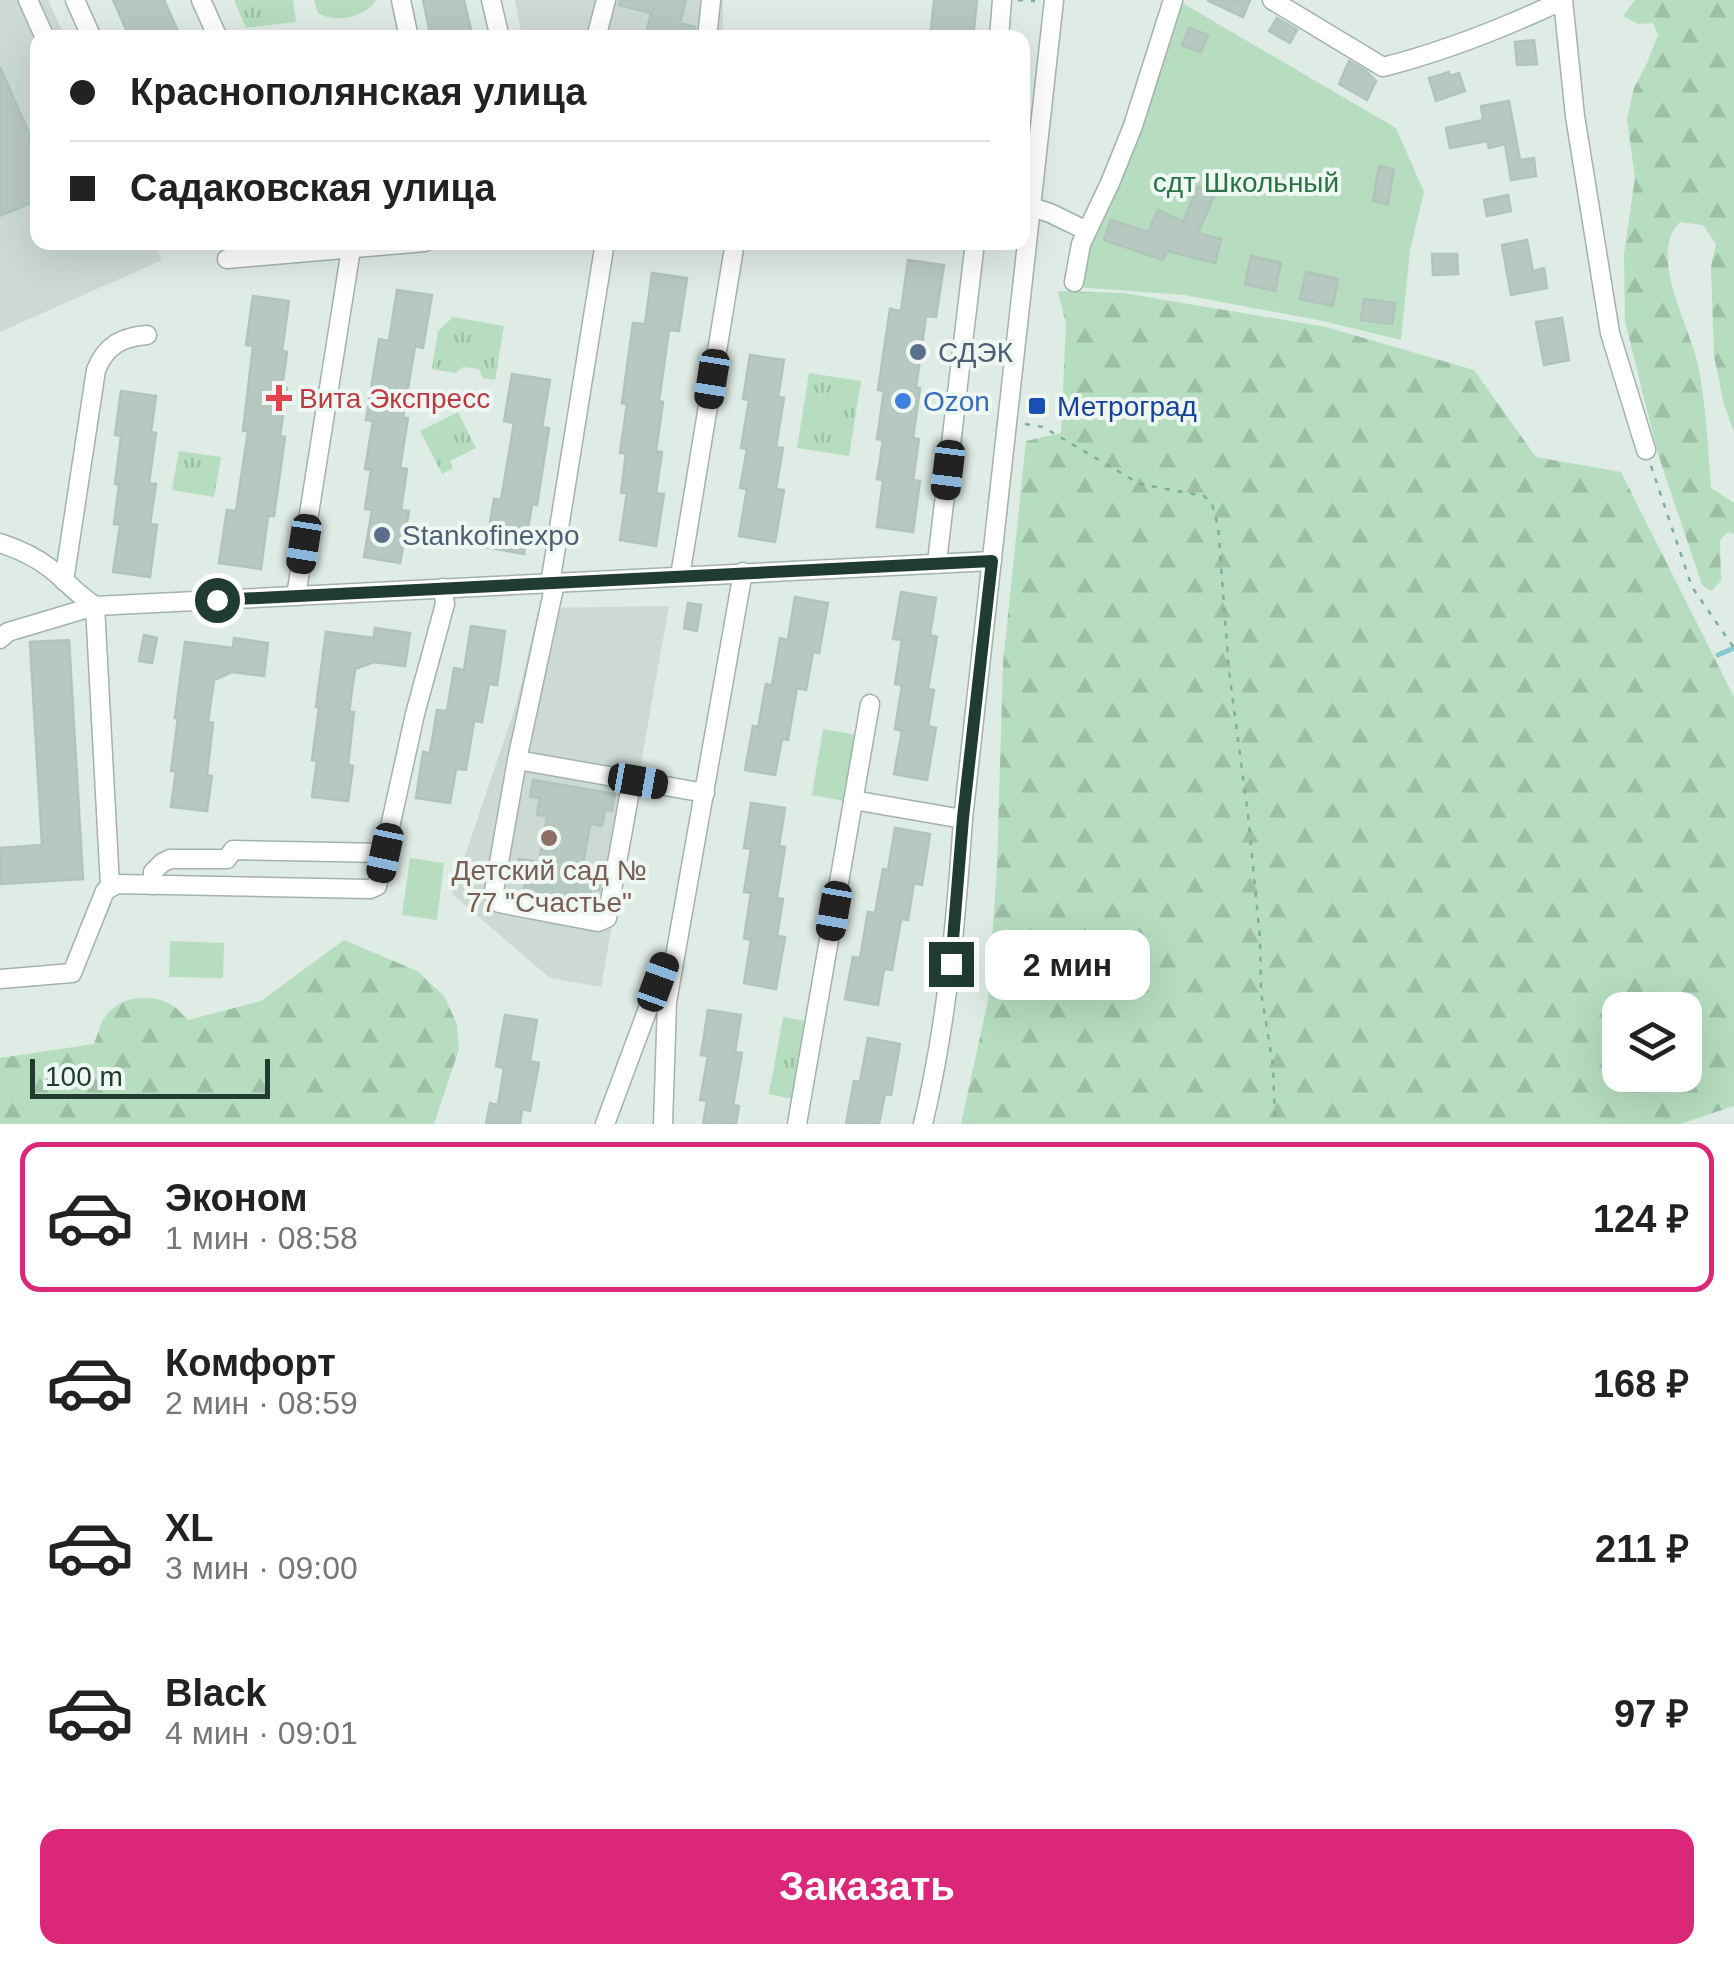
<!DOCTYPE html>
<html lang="ru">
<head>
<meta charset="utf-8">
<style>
  body { margin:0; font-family:Arial,sans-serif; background:#f2f2f2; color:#222; height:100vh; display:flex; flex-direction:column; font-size:38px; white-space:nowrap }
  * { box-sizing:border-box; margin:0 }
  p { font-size:32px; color:#767676 }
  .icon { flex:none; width:55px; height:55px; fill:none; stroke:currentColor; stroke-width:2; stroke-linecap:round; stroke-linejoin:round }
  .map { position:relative; height:1124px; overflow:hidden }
  .panel { display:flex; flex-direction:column; background:#fff; flex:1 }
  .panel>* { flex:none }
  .guide { position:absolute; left:30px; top:30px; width:1000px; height:220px; border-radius:20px; box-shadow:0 10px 40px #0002; display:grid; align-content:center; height:220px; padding:0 40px; background:#fff }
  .controls { position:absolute; left:1602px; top:992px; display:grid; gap:20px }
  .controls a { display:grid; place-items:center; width:100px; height:100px; border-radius:20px; background:#fff; box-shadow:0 10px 40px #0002; font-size:50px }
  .scale { position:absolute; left:30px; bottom:25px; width:240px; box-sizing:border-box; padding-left:10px; border:5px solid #1f3b32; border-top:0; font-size:28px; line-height:35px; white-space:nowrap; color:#1f3b32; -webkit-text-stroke:8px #eff7f3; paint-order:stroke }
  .end { position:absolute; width:45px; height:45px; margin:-22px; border:12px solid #1f3b32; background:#fff; box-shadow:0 0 0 5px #fff }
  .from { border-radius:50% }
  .bubble { position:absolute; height:70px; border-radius:20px; background:#fff; box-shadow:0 10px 40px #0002; font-size:32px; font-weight:800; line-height:70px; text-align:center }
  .car { position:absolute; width:30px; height:60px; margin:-30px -15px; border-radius:12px; box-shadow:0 0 8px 2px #0007; background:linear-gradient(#222 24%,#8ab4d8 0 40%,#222 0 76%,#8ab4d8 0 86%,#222 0) }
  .guide b { display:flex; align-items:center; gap:35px; height:95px; font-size:38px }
  .guide b+b { border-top:2px solid #e0e0e0 }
  .guide i { width:25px; height:25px; background:#222 }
  ul { padding:18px 0 0; list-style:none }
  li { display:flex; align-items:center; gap:30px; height:150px; margin:0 20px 15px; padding:0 20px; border:5px solid transparent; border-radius:20px }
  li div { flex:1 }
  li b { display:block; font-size:38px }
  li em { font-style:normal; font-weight:800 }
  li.active { border-color:#db2777 }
  li>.icon { width:90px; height:90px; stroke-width:1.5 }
  .button { display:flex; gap:20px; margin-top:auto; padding:20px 40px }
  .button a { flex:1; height:115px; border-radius:20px; background:#db2777; color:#fff; font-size:40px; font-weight:800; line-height:115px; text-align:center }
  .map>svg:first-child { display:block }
  .built { fill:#cddad4 }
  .forest { fill:url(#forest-firs); fill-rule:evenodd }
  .park { fill:url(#park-tufts) }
  .garden { fill:#b6ddbf }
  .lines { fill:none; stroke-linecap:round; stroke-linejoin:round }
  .stream { stroke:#84cad2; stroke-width:5 }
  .building { fill:#b7c8c0; stroke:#b1c4bb; stroke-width:2.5 }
  .minor-casing { stroke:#a2b3ac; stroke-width:21 }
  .path { stroke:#7eaf9e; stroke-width:2.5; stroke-dasharray:5 8; stroke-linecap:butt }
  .minor { stroke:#fff; stroke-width:18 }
  .route { stroke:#1f3b32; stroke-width:12 }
  .service-dot { fill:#5c6f8a; stroke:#eff7f3; stroke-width:4 }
  .health-dot { fill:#e0444e; stroke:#eff7f3; stroke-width:4 }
  .shop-dot { fill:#3f7fe0; stroke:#eff7f3; stroke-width:4 }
  .transit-dot { fill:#1a4fb4; stroke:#eff7f3; stroke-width:4 }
  .education-dot { fill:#8d6e63; stroke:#eff7f3; stroke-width:4 }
  .labels { text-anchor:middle; stroke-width:8; stroke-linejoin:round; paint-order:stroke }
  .park-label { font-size:28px; fill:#287342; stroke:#eff7f3 }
  .service-label { font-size:28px; fill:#4e5e75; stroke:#eff7f3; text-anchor:start }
  .health-label { font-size:28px; fill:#be3a42; stroke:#eff7f3; text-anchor:start }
  .shop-label { font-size:28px; fill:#366cbe; stroke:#eff7f3; text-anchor:start }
  .transit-label { font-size:28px; fill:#164399; stroke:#eff7f3; text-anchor:start }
  .education-label { font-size:28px; fill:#785e54; stroke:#eff7f3 }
</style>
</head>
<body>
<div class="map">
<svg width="1734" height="1124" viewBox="0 0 1734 1124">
  <defs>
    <pattern id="forest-firs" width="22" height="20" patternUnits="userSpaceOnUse" patternTransform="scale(2.5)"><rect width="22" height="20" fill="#b6ddbf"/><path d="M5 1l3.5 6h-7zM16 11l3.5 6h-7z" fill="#9cbfa5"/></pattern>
    <pattern id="park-tufts" width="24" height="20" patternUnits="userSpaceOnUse" patternTransform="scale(2.5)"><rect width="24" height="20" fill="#b6ddbf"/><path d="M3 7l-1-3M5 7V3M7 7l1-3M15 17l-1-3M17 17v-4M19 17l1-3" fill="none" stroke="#9cbfa5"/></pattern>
  </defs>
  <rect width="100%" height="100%" fill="#dfebe5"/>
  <!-- built -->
  <g class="built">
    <path d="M0,0H48L65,37L38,38V242L154,243L162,260L0,332Z"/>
    <path d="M515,0H723V37H522Z"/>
    <path d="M669,606L601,987L550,978L452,894L516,705L539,608Z"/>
  </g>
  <!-- forest -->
  <g class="forest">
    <path d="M1635,0H1734V432L1724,405L1714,356L1711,267L1716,244L1703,225L1680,222C1677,226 1673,230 1671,235C1657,271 1690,329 1698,364C1706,404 1708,447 1711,488L1734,503V534L1727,532L1720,541L1721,581L1711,591L1702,585L1657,451L1625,321L1624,254L1635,178L1627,119L1634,88L1647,63L1658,35L1653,23L1639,24L1623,16Z"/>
    <path d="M1058,291L1124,293L1326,327L1474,370L1536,457L1621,472L1734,697V1106L1680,1124H961L988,1000L997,867L1003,663L1026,441L1061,433L1066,324ZM1685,1010V1075H1620V1010Z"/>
    <path d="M344,940L417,971L444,996L457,1024L459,1049L434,1124H0V1058L94,1044C97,1036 99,1027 103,1020C117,995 155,991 176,1008C180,1012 184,1016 188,1020L261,1001Z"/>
  </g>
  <!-- park -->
  <g class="park">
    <path d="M234,0H293L296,22L246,28Z"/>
    <path d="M453,317L504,326L495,380L483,378L479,369L463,367L455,373L432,369L438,331Z"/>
    <path d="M809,373L861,381L849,456L797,448Z"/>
    <path d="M458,412L476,448L450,461L453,468L442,474L420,431Z"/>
    <path d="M179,451L221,457L214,497L172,490Z"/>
    <path d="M783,1017L807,1021L793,1099L769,1094Z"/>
  </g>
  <!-- garden -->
  <g class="garden">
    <path d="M314,0H376C366,17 335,24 318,13Z"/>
    <path d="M1169,0H1177L1396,128L1424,192L1410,250L1401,340L1323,321L1184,295L1076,287Z"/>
    <path d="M823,729L857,735L845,801L812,795Z"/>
    <path d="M410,858L444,863L437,920L402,915Z"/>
    <path d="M170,941L224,943L223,978L169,977Z"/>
  </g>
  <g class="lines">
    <!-- stream -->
    <path class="stream" d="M1718,655L1734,648"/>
  </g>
  <!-- building -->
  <g class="building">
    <path d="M113,0H164L181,38H130Z"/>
    <path d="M423,0H464L473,38H431Z"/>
    <path d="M620,0H686L680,23L695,27L692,38H645L651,13L619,5Z"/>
    <path d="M934,0H977L973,38H930Z"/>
    <path d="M1207,0H1250L1243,17Z"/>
    <path d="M1277,18L1297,30L1290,43L1269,31Z"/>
    <path d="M1189,28L1208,35L1201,52L1182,45Z"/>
    <path d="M1534,40L1537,64L1517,65L1515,42Z"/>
    <path d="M1349,61L1366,71L1376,81L1367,100L1339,84Z"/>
    <path d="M0,67L38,153V200L0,216Z"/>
    <path d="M1449,72L1450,76L1459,73L1465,91L1436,101L1429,78Z"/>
    <path d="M1509,101L1520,160L1534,158L1536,176L1511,180L1505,144L1489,148L1487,141L1450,148L1446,128L1483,120L1481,106Z"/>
    <path d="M1379,166L1394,169L1388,204L1373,201Z"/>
    <path d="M1198,186L1215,194L1198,233L1221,239L1215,263L1167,251L1163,260L1104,240L1111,220L1148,232L1158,210L1183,222Z"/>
    <path d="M1508,195L1511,211L1487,216L1484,200Z"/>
    <path d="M1527,240L1533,271L1544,268L1547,288L1511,295L1502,245Z"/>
    <path d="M1432,254H1457L1458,274L1433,275Z"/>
    <path d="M1251,256L1281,263L1275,291L1245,284Z"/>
    <path d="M908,260L944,265L936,317L926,316L916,388H920L913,438L919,439L913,480L920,481L913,532L877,527L883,480L877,479L883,440L877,439L884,391L878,390L890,309L901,311Z"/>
    <path d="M1306,272L1338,279L1333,306L1300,299Z"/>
    <path d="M652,273L687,278L679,331L669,330L659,401L663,402L656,451L662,452L656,493L664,494L656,546L620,540L627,493H621L626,453H620L627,404L622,403L633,323L645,324Z"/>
    <path d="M397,290L432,295L423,348L415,346L403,418H408L400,468L407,469L401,510L409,511L400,563L364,557L372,510L365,509L371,470L365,469L373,421L366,420L379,339L389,341Z"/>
    <path d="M253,296L289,301L282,351L287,352L282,388H287L280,436L285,437L274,516H268L261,569L219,563L227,510L236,511L248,431H243L253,346L246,345Z"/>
    <path d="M1364,299L1395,303L1392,324L1361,320Z"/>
    <path d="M1562,318L1569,360L1544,365L1536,322Z"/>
    <path d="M750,355L784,360L778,397L784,398L776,447L783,448L776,489L784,490L775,542L739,536L747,489L740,488L747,449L741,448L749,400L743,399Z"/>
    <path d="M512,374L550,380L542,427L549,428L537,505L532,504L524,554L486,547L494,499L501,500L514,423L504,421Z"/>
    <path d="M121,391L156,396L151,432L156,433L149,483L156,484L150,524L157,525L150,577L113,572L120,525L114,524L119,485L115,484L121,436L115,435Z"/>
    <path d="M901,592L936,598L930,635L937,637L928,689L934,690L928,726L936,728L927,780L894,774L902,731L895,729L902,685L895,684L902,640L893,639Z"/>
    <path d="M795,597L828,603L819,653L813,652L806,690L797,688L788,740L782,739L775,775L745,770L753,726L758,727L766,684L772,685L780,638L788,640Z"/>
    <path d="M688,603L701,605L697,631L684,628Z"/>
    <path d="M471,626L505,631L497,685L489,684L482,722L474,721L466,770L456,769L450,803L416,798L423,752L430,753L437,710L447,711L454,668L464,670Z"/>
    <path d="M375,628L410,633L405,666L374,662L355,669L349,712H354L348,765L353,766L348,801L312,797L317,761L312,760L319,708L316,707L326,632L374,638Z"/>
    <path d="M144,635L157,638L152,663L139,661Z"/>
    <path d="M234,638L268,643L264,676L232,672L214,680L208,722L213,723L207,775L212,776L207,811L171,807L176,771H171L178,718H175L185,642L233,648Z"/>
    <path d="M69,640L83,879L0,884V848L42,845L30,642Z"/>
    <path d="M533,780L615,794L612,811L605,809L602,826L590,824L582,870L602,873L599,890L591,889L588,907L523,895L526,879L516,878L519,859L539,862L547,816L537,815L540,798L530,797Z"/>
    <path d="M751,803L785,808L779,846L785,847L777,898L783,899L777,936L785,937L776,989L744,983L751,940L744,938L751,893L744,892L751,849L744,848Z"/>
    <path d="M895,828L930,834L922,885L914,883L908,920L901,919L892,970L884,969L878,1005L845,999L853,957L860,958L868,912L875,913L883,869L888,870Z"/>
    <path d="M708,1010L741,1015L735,1052L742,1053L733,1105L739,1106L736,1124H703L707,1101L700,1100L708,1056L701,1055Z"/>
    <path d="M505,1015L537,1020L530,1061L539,1063L530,1111L522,1109L520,1124H486L490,1103L498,1105L504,1068L496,1066Z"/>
    <path d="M868,1038L900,1044L891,1095L885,1094L879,1124H846L854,1081L860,1082Z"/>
  </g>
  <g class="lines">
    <defs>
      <g id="minor">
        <path d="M28,0L45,38"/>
        <path d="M75,0L92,38"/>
        <path d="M201,0L218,38"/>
        <path d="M401,0L409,38"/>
        <path d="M491,0L500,38"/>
        <path d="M1272,0L1383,67C1446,51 1504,28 1563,0"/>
        <path d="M1563,0L1575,116L1610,333L1646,450"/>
        <path d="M596,38L606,0"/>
        <path d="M707,38L711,0"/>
        <path d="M999,38L1002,0"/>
        <path d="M1031,207L1050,213L1087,231"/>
        <path d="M227,259L425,242"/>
        <path d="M1074,282L1081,244L1110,183L1133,126L1173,0"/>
        <path d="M0,543C18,549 36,557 51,569C66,581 78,595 95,606L992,561"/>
        <path d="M937,562L975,242"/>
        <path d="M680,576L735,242"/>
        <path d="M64,581L96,370C106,345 122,337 147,335"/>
        <path d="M550,584L605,242"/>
        <path d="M296,596L351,249"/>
        <path d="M0,639L8,632L95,606L110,886"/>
        <path d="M517,760L555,583"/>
        <path d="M632,780L607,918L598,922L499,903L495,898L494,891L517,760L705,793"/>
        <path d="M853,800L963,819"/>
        <path d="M153,885V872L162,863L170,859H227L233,850L385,853"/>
        <path d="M0,979L72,973L105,891L117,884L370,889L377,886L415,714L445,604L443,588"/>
        <path d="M605,1124L665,963"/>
        <path d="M663,1124L667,1002L743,572"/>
        <path d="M797,1124L870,704"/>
        <path d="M923,1124C947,1024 956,921 963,819L1054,0"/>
      </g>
    </defs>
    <!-- minor casing -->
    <use href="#minor" class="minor-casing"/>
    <!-- path -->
    <g class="path">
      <path d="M1018,0L1035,1"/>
      <path d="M1025,424L1043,427L1140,484L1204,496L1212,504L1218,526L1229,671L1248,815L1260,938L1261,992L1273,1065L1275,1124"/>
      <path d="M1651,466L1692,587L1734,648"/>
    </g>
    <!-- minor -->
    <use href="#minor" class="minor"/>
  </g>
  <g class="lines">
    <!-- route -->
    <path class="route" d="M217,600L992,561L963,818L951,964"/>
  </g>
  <!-- markers -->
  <g class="service-dot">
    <circle cx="918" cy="352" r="10"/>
    <circle cx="382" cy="535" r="10"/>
  </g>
  <path class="health-dot" d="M274 383h10v10h10v10h-10v10h-10v-10h-10v-10h10z"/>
  <circle class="shop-dot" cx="903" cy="401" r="10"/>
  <rect class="transit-dot" x="1027" y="396" width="20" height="20" rx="5"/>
  <circle class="education-dot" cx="549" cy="838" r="10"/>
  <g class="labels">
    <!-- park labels -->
    <g class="park-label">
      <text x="1246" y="192">сдт Школьный</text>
    </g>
    <!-- service labels -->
    <g class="service-label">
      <text x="938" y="362">СДЭК</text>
      <text x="402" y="545">Stankofinexpo</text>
    </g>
    <!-- health labels -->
    <g class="health-label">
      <text x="299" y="408">Вита Экспресс</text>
    </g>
    <!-- shop labels -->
    <g class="shop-label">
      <text x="923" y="411">Ozon</text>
    </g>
    <!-- transit labels -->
    <g class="transit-label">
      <text x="1057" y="416">Метроград</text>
    </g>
    <!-- education labels -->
    <g class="education-label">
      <text x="549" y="880">Детский сад №<tspan x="549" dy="32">77 "Счастье"</tspan></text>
    </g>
  </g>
</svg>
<div class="controls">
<a><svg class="icon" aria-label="layers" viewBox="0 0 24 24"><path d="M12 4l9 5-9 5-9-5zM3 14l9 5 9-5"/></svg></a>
</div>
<div class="scale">100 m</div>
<i class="end from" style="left:217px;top:600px"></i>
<i class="end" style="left:951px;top:964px"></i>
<div class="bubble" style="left:985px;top:930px;width:165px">2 мин</div>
<i class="car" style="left:712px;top:379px;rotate:189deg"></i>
<i class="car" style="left:948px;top:470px;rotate:187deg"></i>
<i class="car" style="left:304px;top:544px;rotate:189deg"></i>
<i class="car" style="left:638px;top:781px;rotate:100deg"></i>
<i class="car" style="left:385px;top:853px;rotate:192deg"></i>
<i class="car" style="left:834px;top:911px;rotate:190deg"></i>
<i class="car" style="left:658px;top:982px;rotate:20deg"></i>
<div class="guide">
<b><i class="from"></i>Краснополянская улица</b>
<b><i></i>Садаковская улица</b>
</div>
</div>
<section class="panel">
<ul>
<li class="active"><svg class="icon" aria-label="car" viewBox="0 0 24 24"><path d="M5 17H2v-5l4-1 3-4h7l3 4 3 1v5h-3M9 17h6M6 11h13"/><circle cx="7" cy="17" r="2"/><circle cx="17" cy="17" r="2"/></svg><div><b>Эконом</b><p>1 мин · 08:58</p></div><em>124 ₽</em></li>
<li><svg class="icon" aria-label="car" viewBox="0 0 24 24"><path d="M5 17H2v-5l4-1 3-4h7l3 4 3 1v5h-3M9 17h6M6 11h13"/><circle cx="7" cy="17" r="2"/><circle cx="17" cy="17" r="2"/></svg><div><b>Комфорт</b><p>2 мин · 08:59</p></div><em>168 ₽</em></li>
<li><svg class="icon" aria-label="car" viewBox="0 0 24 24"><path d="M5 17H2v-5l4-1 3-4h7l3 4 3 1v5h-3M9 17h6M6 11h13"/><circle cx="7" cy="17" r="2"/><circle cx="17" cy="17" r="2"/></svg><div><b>XL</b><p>3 мин · 09:00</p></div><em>211 ₽</em></li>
<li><svg class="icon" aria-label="car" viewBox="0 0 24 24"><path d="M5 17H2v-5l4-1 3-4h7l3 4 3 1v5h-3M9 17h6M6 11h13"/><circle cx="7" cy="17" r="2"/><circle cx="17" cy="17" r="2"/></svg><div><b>Black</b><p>4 мин · 09:01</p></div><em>97 ₽</em></li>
</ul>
<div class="button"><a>Заказать</a></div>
</section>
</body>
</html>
